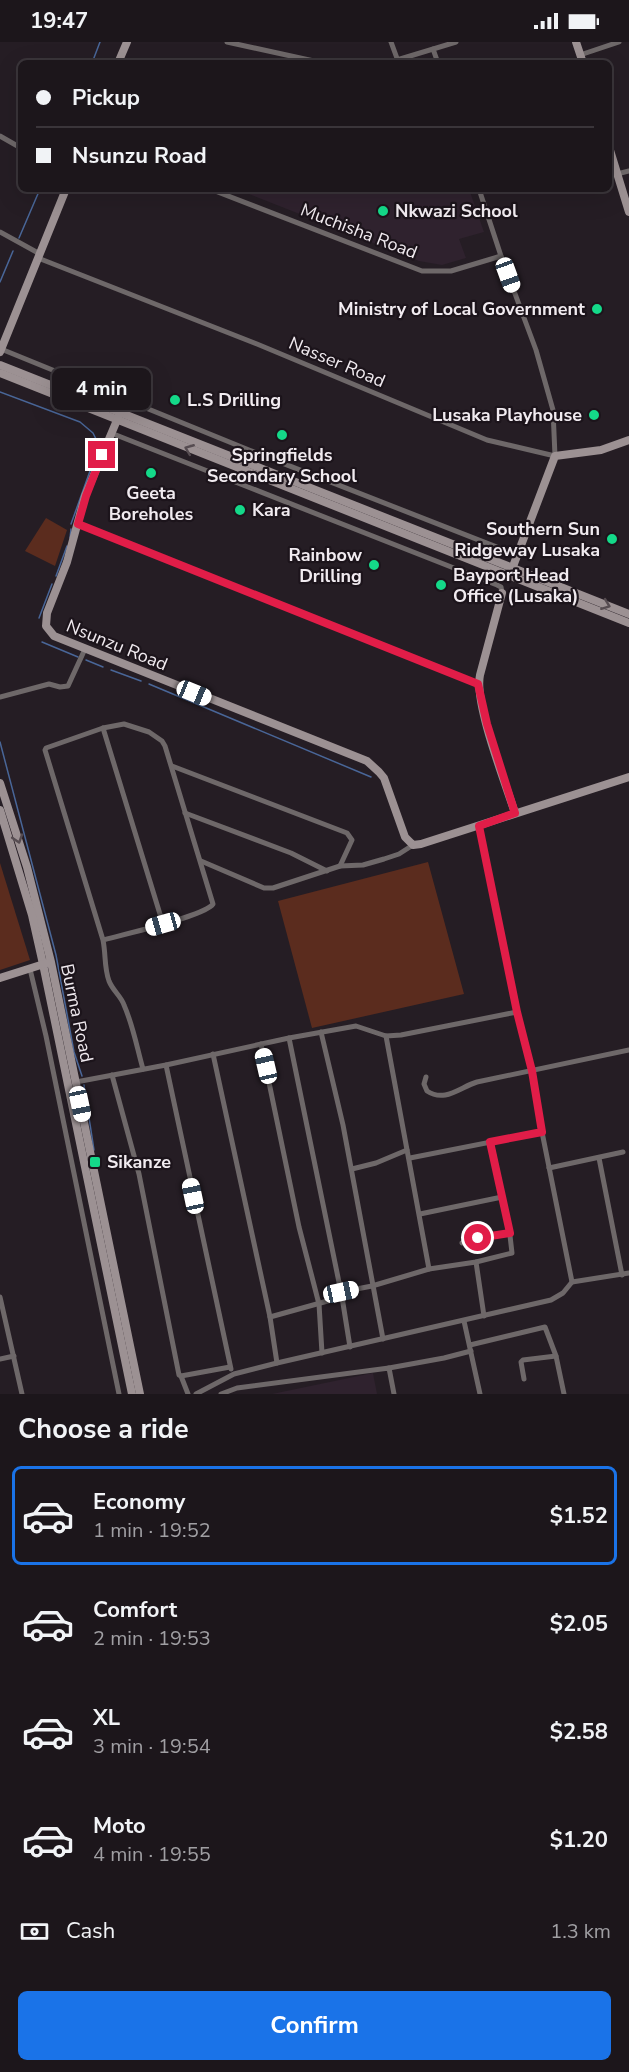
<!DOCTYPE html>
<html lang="en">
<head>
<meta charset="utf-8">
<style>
  body { margin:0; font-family:"Nunito Sans",sans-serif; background:#292328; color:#f1f3f6; height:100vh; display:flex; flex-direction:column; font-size:22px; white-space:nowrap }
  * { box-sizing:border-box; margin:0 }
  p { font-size:20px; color:#a09fa3 }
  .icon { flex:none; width:33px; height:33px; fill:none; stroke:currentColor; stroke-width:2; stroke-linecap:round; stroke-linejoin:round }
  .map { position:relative; height:1352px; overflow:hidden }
  .panel { display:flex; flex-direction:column; background:#1c161b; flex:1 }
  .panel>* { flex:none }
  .banner { position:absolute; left:18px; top:18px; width:594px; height:132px; border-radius:9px; box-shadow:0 6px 24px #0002,0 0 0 2px #3a353a; display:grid; align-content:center; height:132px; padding:0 18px; background:#1c161b }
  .end { position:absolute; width:27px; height:27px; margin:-14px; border:8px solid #e11d48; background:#fff; box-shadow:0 0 0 3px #fff }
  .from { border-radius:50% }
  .bubble { position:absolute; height:42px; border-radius:9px; background:#1c161b; box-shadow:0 6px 24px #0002,0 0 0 2px #3a353a; font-size:20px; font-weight:700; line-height:42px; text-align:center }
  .car { position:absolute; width:18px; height:36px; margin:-18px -9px; border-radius:8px; box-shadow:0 0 4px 2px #0007; background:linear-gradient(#fff 24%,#345 0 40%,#fff 0 76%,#345 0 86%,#fff 0) }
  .banner b { display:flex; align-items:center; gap:21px; height:57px; font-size:22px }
  .banner b+b { border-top:2px solid #3a353a }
  .banner i { width:15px; height:15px; background:#f1f3f6 }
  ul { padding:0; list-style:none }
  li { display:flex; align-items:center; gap:18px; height:99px; margin:0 12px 9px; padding:0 6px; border:3px solid transparent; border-radius:9px }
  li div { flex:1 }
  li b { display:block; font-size:22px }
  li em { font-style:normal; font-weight:700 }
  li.current { border-color:#1a73e8 }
  li>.icon { width:54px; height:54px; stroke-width:1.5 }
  h2 { padding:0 18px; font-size:27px; line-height:72px }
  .pay { display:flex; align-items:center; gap:15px; height:66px; padding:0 18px; font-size:22px }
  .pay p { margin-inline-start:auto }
  .button { display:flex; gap:12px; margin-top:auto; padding:12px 18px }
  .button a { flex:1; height:69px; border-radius:9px; background:#1a73e8; color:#fff; font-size:24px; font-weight:700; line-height:69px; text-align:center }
  .status { display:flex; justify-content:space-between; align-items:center; height:42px; padding:0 30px; background:#1c161b; direction:ltr }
  .status svg { height:16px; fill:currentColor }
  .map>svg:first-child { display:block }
  .built { fill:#2f222e }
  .green { fill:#5b2c1e }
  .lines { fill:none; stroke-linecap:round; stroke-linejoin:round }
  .stream { stroke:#496698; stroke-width:1.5 }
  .street { stroke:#6e6869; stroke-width:5 }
  .secondary { stroke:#9c9193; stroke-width:8 }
  .oneway { stroke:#564c51 }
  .route { stroke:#e11d48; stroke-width:8 }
  .poi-dot { fill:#14d989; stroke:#1c141b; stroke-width:2 }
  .labels { text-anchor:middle; stroke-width:4.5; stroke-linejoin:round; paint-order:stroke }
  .poi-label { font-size:18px; font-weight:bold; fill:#f1ebf0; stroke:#1c141b; text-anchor:start }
  .street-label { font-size:18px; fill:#f1ebf0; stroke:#1c141b }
</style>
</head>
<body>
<div class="status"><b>19:47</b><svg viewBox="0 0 49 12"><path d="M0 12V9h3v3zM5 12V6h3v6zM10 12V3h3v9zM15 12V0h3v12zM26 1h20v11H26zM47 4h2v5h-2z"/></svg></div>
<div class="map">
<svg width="629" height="1352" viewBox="0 0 629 1352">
  <rect width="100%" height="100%" fill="#251d24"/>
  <!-- built -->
  <g class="built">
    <path d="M236,147H469L484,190L459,197L466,216L442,223L419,219Z"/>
    <path d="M373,1331L377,1352H272Z"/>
  </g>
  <!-- green -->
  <g class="green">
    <path d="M46,476L67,488L55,524L25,509Z"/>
    <path d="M428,820L464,952L312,986L278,859Z"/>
    <path d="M0,821L30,918L0,928Z"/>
  </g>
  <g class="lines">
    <!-- stream -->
    <g class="stream">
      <path d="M92,21L100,0"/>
      <path d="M19,196L40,147"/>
      <path d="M0,240L13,209"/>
      <path d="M0,350L80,380L93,391L100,405L92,424"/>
      <path d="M71,482L90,429"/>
      <path d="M70,496L71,487"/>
      <path d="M56,534L67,504"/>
      <path d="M39,576L52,542"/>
      <path d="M42,600L78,615"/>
      <path d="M86,618L103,625"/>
      <path d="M111,628L141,639"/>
      <path d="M149,642L371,735"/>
      <path d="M0,700L56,913L74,1010L82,1034"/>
      <path d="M84,1043L94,1108"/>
    </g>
    <!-- street -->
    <g class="street">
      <path d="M227,0L323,21"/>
      <path d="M391,0L398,19"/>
      <path d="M433,7L438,21"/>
      <path d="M580,13L619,0"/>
      <path d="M387,21L456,0"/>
      <path d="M0,94L21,106"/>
      <path d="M617,132L629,129"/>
      <path d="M210,147L422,229H451L501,214"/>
      <path d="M0,190L40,212"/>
      <path d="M38,216L257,302L487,398L555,414L553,368L536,308L501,214L479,147"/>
      <path d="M1,307L249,408L517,513"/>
      <path d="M111,391L497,543L501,545L502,551"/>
      <path d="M78,482L478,642"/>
      <path d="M0,655L49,642L60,645L68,644L85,607"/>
      <path d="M103,686L163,882"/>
      <path d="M172,724L347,791L352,798L340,824"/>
      <path d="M185,771L291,811L327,829"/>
      <path d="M201,819L264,846H273L340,824L363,823L384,817L399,812L413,803"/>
      <path d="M103,898C122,893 205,874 213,862L165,704L162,699L149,690L124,682L103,686L46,706L45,708L103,898C106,913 104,925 109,939C113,949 121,954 124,963C133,983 137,1006 143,1027"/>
      <path d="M30,927L46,994L119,1352"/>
      <path d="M321,990L343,1083L383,1297"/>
      <path d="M386,994L429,1227"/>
      <path d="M289,996L342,1255L350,1305"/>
      <path d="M261,1002L299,1185L319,1262L322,1311"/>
      <path d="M213,1012L270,1275L277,1321"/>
      <path d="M166,1023L231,1327"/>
      <path d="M112,1033L139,1132L179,1333L181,1334L230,1325"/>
      <path d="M426,1035L424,1042L427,1049C445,1061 460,1045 477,1040L629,1008"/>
      <path d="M76,1040L166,1023L289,996L356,984L386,994L401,993L517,970"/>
      <path d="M410,1116L542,1090"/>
      <path d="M599,1116L622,1233"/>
      <path d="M549,1126L623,1110"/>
      <path d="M352,1127L376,1121L407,1108"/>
      <path d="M420,1172L502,1155"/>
      <path d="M462,1201L478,1196L510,1191"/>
      <path d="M476,1220L484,1274"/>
      <path d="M572,1240L629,1231"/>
      <path d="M341,1250L372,1244L429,1227L476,1220L512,1211L509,1185L491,1100"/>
      <path d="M0,1255L22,1352"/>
      <path d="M270,1275L342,1255"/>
      <path d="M464,1279L480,1352"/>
      <path d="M470,1303L545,1285L556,1314L564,1352"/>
      <path d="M0,1317L14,1314"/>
      <path d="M389,1326L444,1316L471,1309"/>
      <path d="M181,1334L188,1352"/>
      <path d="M524,1337L521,1320L523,1318L556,1314"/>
      <path d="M196,1352L234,1332L277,1321L551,1258L563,1251L572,1240L542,1090L532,1029L517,970L479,784"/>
      <path d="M221,1352L237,1346L389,1326L394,1352"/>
    </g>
    <!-- secondary -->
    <g class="secondary">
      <path d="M576,0L583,21"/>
      <path d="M118,21L127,0"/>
      <path d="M609,105L629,170"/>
      <path d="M0,310L66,147"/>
      <path d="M0,323L629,572"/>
      <path d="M0,331L629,581"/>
      <path d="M120,371L85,454L67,520L47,571L46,584L54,594L367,719L379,730L384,736L405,795L413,803L421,802L629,735"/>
      <path d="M512,527L555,414L601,408L629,398"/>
      <path d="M502,551L480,633C474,661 505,740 515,771"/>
      <path d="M0,741L27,825L51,920L140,1352"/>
      <path d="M0,768L32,873L43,922L132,1352"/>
      <path d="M0,936L47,921"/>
    </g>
  </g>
  <!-- one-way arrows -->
  <defs><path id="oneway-chevron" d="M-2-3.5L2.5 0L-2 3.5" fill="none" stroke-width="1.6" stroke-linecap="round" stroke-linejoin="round" transform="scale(1.5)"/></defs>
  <g class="oneway">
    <use href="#oneway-chevron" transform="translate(189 407) rotate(-158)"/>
    <use href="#oneway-chevron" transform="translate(606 563) rotate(21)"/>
    <use href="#oneway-chevron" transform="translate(18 797) rotate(72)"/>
  </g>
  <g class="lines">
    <!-- route -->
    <path class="route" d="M102,413L86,454L78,482L478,642L487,682L515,771L479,784L517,970L532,1029L542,1090L490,1100L510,1191L478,1196"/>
  </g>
  <!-- markers -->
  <g class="poi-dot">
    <circle cx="383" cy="169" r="6"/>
    <circle cx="597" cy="267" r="6"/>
    <circle cx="175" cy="358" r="6"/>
    <circle cx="594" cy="373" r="6"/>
    <circle cx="282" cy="393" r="6"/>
    <circle cx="151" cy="431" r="6"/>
    <circle cx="240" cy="468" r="6"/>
    <circle cx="612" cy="497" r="6"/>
    <circle cx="374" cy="523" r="6"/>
    <circle cx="441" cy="543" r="6"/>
    <rect x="89" y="1114" width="12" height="12" rx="3"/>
  </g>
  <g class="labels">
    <!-- poi labels -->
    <g class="poi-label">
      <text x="395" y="175">Nkwazi School</text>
      <text x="585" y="273" text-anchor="end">Ministry of Local Government</text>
      <text x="187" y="364">L.S Drilling</text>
      <text x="582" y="379" text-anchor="end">Lusaka Playhouse</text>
      <text x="282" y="419" text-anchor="middle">Springfields<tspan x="282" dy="21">Secondary School</tspan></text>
      <text x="151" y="457" text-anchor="middle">Geeta<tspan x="151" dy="21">Boreholes</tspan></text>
      <text x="252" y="474">Kara</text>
      <text x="600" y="493" text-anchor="end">Southern Sun<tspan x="600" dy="21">Ridgeway Lusaka</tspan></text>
      <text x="362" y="519" text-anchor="end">Rainbow<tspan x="362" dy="21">Drilling</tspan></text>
      <text x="453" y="539">Bayport Head<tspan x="453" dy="21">Office (Lusaka)</tspan></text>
      <text x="107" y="1126">Sikanze</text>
    </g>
    <!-- street labels -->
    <g class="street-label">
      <text transform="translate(359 189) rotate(21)" y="6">Muchisha Road</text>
      <text transform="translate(337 320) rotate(23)" y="6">Nasser Road</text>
      <text transform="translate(117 603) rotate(22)" y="6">Nsunzu Road</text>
      <text transform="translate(77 971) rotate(78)" y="6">Burma Road</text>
    </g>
  </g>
</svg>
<i class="end from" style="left:478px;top:1196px"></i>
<i class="end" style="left:102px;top:413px"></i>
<div class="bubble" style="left:52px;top:326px;width:99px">4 min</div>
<i class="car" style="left:508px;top:233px;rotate:160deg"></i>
<i class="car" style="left:194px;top:651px;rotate:112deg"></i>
<i class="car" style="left:163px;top:882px;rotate:254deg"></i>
<i class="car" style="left:266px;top:1024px;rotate:347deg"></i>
<i class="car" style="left:80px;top:1062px;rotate:168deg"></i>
<i class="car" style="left:193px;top:1154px;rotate:348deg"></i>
<i class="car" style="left:341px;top:1250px;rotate:78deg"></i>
<div class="banner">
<b><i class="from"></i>Pickup</b>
<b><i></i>Nsunzu Road</b>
</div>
</div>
<section class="panel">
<h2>Choose a ride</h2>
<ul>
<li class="current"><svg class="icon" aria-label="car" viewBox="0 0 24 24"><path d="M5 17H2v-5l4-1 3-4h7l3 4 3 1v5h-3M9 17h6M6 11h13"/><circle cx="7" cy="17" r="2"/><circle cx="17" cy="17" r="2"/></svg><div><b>Economy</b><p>1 min · 19:52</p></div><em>$1.52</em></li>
<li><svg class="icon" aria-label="car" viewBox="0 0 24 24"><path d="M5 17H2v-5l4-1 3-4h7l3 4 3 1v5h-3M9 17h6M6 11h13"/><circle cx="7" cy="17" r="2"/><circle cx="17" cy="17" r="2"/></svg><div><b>Comfort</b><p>2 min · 19:53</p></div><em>$2.05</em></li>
<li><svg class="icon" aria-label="car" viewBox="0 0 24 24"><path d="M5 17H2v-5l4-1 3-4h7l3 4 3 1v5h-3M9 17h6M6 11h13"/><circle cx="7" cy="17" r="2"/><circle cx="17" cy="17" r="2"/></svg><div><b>XL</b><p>3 min · 19:54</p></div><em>$2.58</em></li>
<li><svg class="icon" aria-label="car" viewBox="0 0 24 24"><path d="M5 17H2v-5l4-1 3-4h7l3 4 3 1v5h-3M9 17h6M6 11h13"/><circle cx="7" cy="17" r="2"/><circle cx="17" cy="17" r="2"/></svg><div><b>Moto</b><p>4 min · 19:55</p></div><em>$1.20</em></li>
</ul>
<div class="pay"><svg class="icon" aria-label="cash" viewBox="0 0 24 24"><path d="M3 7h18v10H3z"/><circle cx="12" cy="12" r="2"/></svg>Cash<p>1.3 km</p></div>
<div class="button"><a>Confirm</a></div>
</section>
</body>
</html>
